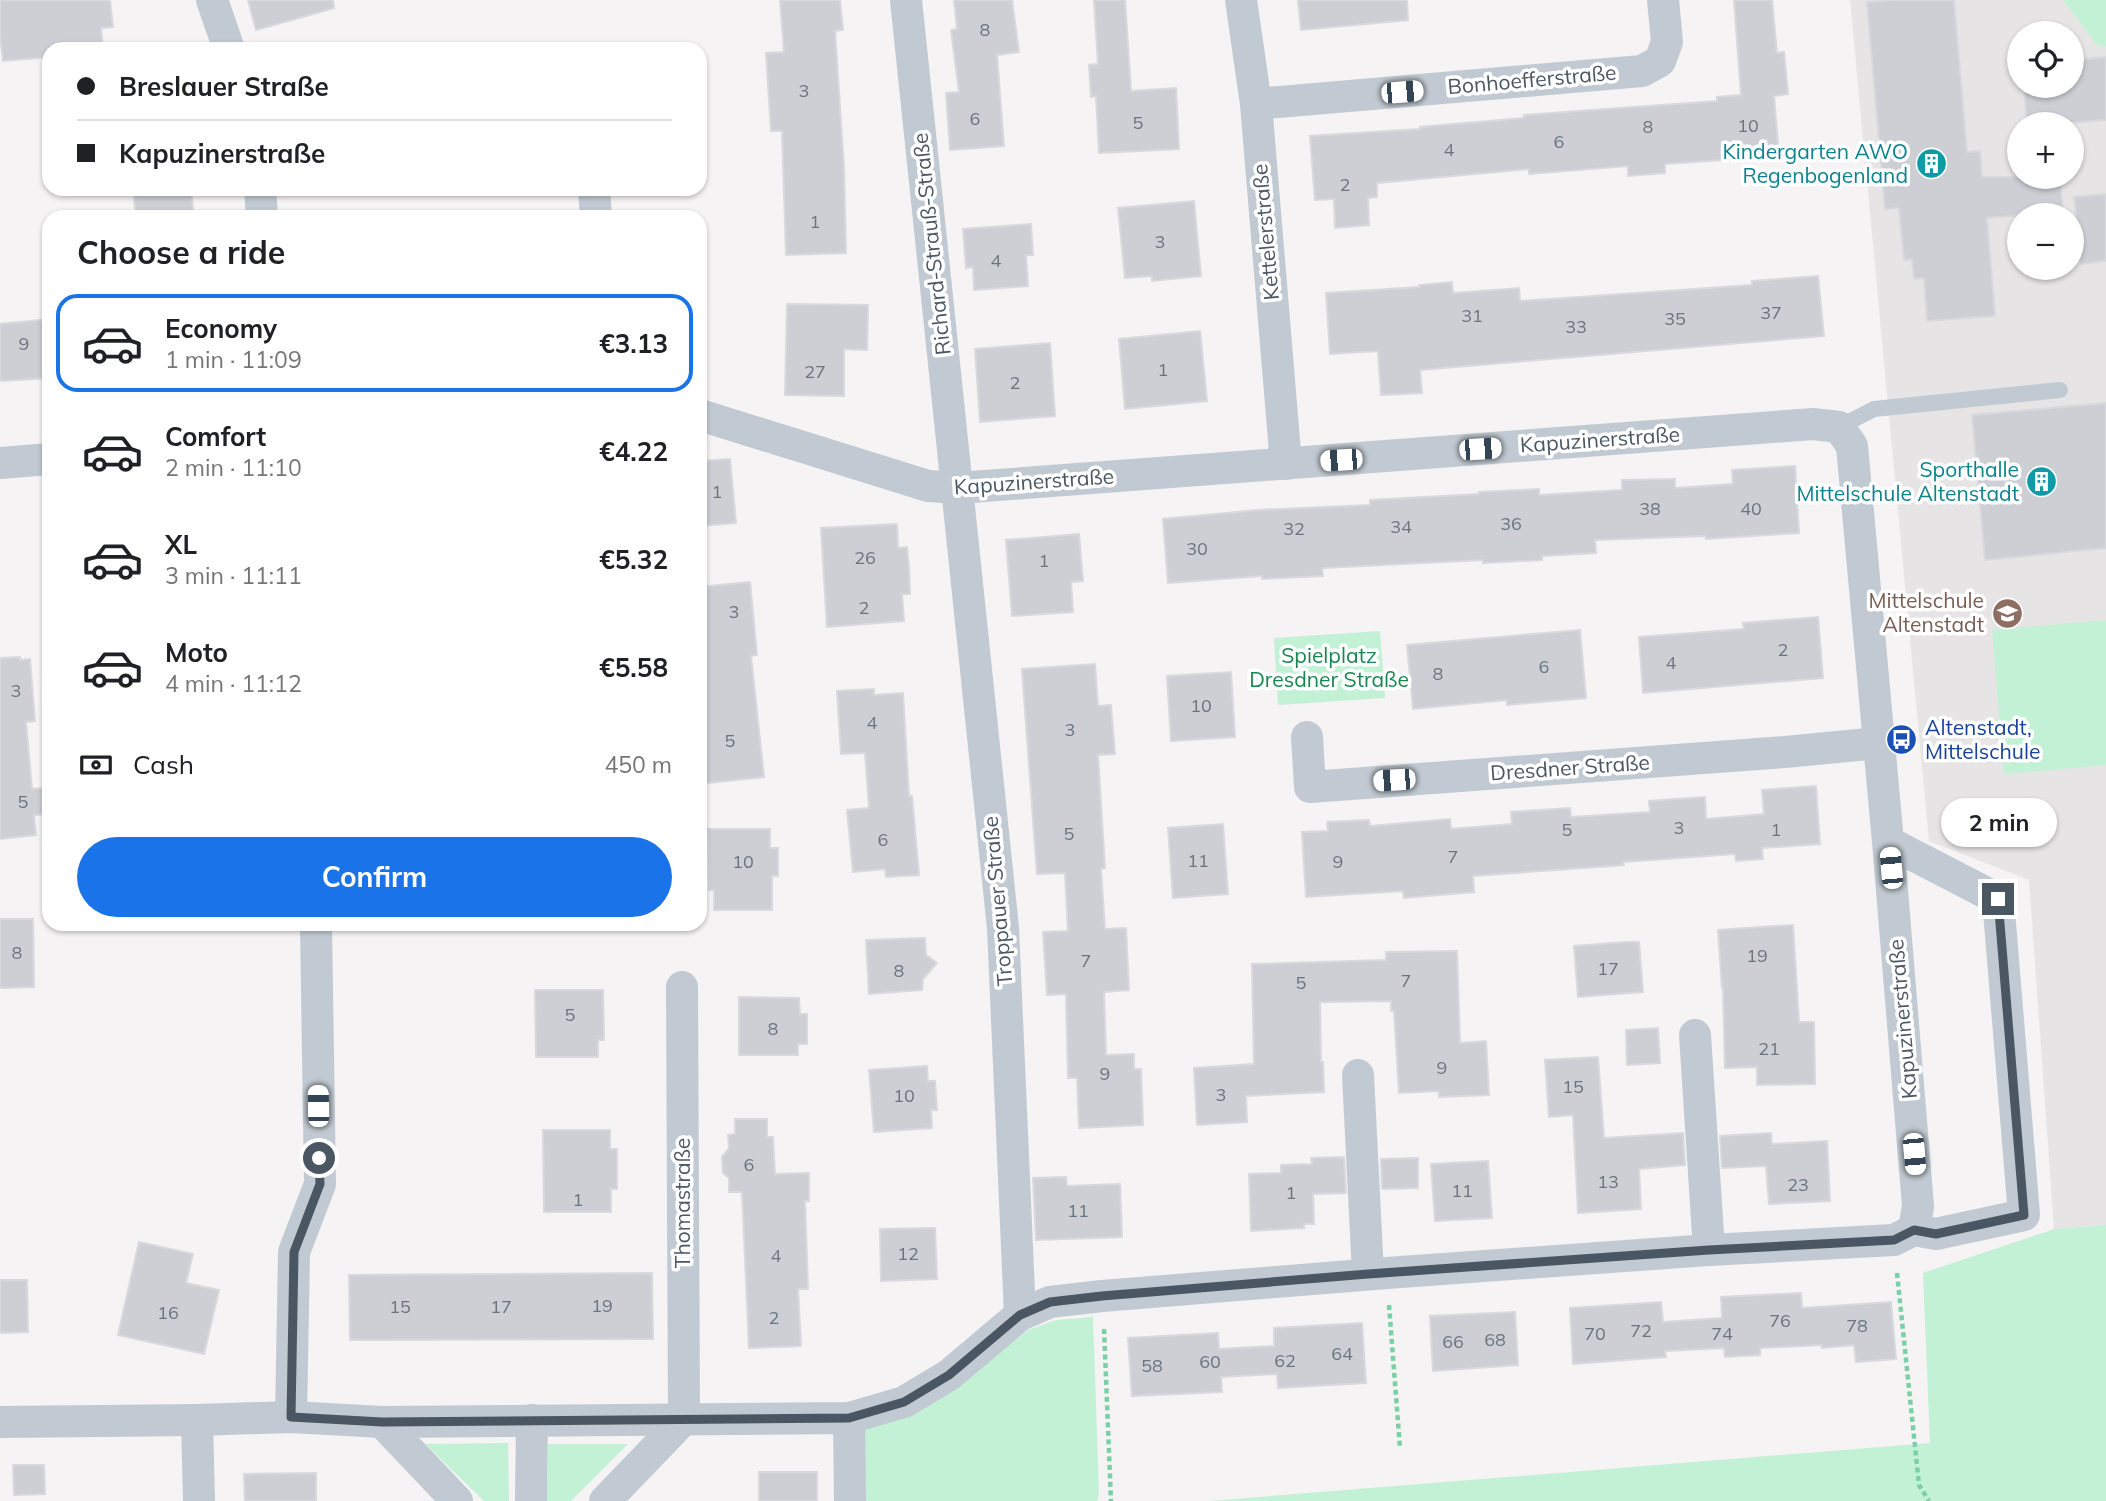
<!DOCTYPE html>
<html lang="en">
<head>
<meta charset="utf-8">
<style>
  body { margin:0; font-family:Mulish,sans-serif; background:#f2f2f2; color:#202124; height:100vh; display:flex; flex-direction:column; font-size:26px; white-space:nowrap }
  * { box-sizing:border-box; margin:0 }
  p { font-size:23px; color:#757577 }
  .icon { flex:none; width:38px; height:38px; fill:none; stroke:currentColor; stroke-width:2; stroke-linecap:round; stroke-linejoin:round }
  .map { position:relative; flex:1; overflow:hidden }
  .details { position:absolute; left:42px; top:210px; width:665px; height:721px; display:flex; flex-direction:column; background:#fff; border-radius:21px; box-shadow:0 2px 5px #0004 }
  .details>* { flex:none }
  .top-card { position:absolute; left:42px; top:42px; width:665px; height:154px; border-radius:21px; box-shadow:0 2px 5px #0004; display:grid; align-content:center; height:154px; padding:0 35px; background:#fff }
  .fabs { position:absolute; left:2007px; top:21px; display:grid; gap:14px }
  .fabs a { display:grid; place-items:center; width:77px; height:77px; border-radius:50%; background:#fff; box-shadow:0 2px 5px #0004; font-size:35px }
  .end { position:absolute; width:32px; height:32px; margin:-16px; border:9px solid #4a5661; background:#fff; box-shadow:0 0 0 4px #fff }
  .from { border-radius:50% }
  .bubble { position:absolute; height:49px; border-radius:24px; background:#fff; box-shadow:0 2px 5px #0004; font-size:23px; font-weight:700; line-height:49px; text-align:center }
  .car { position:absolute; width:21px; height:42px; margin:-21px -10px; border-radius:9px; box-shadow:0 0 5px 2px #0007; background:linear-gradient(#fff 24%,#345 0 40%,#fff 0 76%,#345 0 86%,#fff 0) }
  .top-card b { display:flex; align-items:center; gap:24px; height:66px; font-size:26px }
  .top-card b+b { border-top:2px solid #e0e0e0 }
  .top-card i { width:18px; height:18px; background:#202124 }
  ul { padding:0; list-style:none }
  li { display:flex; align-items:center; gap:21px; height:98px; margin:0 14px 10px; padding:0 21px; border:4px solid transparent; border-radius:21px }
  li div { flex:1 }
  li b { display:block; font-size:26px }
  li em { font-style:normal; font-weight:700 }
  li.on { border-color:#1a73e8 }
  li>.icon { width:63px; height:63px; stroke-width:1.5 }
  h2 { padding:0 35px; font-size:32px; line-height:84px }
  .pay { display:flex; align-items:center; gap:18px; height:77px; padding:0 35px; font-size:26px }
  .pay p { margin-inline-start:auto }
  .action { display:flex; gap:14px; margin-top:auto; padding:14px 35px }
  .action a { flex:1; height:80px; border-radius:42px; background:#1a73e8; color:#fff; font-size:28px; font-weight:700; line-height:80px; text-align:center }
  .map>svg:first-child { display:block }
  .education { fill:#e6e4e5; fill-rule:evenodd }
  .green { fill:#c3f1d5 }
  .building { fill:#cdcfd5; stroke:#d7d9de; stroke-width:2 }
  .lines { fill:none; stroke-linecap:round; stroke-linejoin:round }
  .path { stroke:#7ad0a6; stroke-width:4.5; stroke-dasharray:5 3.5; stroke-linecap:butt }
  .lane { stroke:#c1cad2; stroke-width:16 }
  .street { stroke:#c1cad2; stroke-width:32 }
  .route { stroke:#4a5661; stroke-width:9 }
  .labels { text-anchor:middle; stroke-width:7; stroke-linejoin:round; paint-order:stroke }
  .number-label { font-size:18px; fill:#6b747e }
  .street-label { font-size:21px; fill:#4a5661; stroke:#fff }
  .culture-label { font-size:21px; fill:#0d838f; stroke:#fff; text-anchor:end }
  .education-label { font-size:21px; fill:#785e54; stroke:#fff; text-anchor:end }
  .park-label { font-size:21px; fill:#17864f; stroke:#fff }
  .transit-label { font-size:21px; fill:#164399; stroke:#fff; text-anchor:start }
</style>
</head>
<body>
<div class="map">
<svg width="2106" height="1501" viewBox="0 0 2106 1501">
  <rect width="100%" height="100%" fill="#f5f3f3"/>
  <!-- education -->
  <path class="education" d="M1850,0H2063L2098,46H2106V1225L2054,1229L2029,880L1929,841ZM2020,33H2072V86H2020ZM2020,124H2072V177H2020ZM2020,215H2072V268H2020Z"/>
  <!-- green -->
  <g class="green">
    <path d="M2063,0H2106V46H2098Z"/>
    <path d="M2106,620V765L2004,774L1992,630Z"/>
    <path d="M1380,631L1385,698L1278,705L1274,638Z"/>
    <path d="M2106,1225V1501H1209L1930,1443L1923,1273L2054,1229Z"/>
    <path d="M1093,1317L1099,1494L1097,1501H859L858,1432L960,1383L1028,1330L1056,1320Z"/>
    <path d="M508,1443L509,1501H484L425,1444Z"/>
    <path d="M548,1444H628L571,1501H547Z"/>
  </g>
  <!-- building -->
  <g class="building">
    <path d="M0,0H110L113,27L101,28L103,49H49V57L3,61L0,35Z"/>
    <path d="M248,0H333L334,8L256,30Z"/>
    <path d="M780,0H840L843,30L835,31L844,168L846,253L786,255L782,131H771L766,53L784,52Z"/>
    <path d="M954,0H1012L1019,52L997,55L1004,146L950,150L946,93L959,92L951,30L957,29Z"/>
    <path d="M1094,0H1125L1131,91L1176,88L1179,149L1099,153L1096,96L1091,97L1089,65L1098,64Z"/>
    <path d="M1298,0H1407L1408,20L1301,30Z"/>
    <path d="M1734,0H1772L1777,53L1784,52L1788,94L1774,96L1779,156L1665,164V173L1628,176V166L1529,174V169L1377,183V197L1368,198L1369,225L1335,228L1334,199L1315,200L1310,136L1420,129V127L1524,118V115L1717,101V97L1741,95Z"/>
    <path d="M1891,0H1954L1967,152L1980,151L1982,177H2060L2063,212L1987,218L1995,316L1927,321L1924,278L1914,279L1912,259L1904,260L1899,208L1885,209L1867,2Z"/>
    <path d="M2106,57V120L2056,124H2027L2024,86H2072V60Z"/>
    <path d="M133,189H191L194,217H136Z"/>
    <path d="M2106,194V261L2081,264L2074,197Z"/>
    <path d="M1194,201L1201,276L1152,281V276L1125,278L1118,208Z"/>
    <path d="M1031,224L1033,255H1026L1028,286L974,290L973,267L966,268L963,229Z"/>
    <path d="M1818,276L1824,336L1420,370L1422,393L1381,395L1378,351L1330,354L1326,293L1420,287L1419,285L1452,282L1453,293L1519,288L1520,301L1752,285V281Z"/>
    <path d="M787,304L868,305L867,350L844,349V396L785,395Z"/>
    <path d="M49,319V378L0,381V324Z"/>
    <path d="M1200,331L1207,401L1125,409L1119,339Z"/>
    <path d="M1050,343L1055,416L980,422L975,349Z"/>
    <path d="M2106,403V548L1985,560L1972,415Z"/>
    <path d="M730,459L736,523L700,526V461Z"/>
    <path d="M1795,466L1799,533L1706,539V536L1595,540L1596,553L1542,556V560L1483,563V560L1322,568L1323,576L1262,579V576L1168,583L1163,519L1258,510L1370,505V500L1479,494V492L1539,489V495L1622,490V480L1675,479V488L1733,484L1732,470Z"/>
    <path d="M897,524L898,548L907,547L909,569L910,594H902L904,621L827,627L821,528Z"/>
    <path d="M1079,534L1083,581L1071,582L1073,612L1012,616L1006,540Z"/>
    <path d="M750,582L757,655L751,656L764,777L700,784V587Z"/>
    <path d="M1818,617L1823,678L1643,693L1639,637L1744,629L1743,623Z"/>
    <path d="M1580,630L1586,698L1507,705V700L1413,709L1407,645Z"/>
    <path d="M20,657V660L30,659L35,721L26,722L32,789L44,788L47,814L34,815L36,835L0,839V658Z"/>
    <path d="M1095,664L1098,706L1111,705L1115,754L1098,755L1105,868L1101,869L1105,929L1126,928L1129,990L1104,992L1106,1055L1134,1054V1069H1141L1143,1125L1079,1128L1077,1078H1068L1066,994L1047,995L1043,932L1068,931L1065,873L1037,874L1022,669Z"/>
    <path d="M1231,672L1235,737L1171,741L1167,676Z"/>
    <path d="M874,689V695L903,693L909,796H912L919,875L886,877L885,869L853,872L847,810L869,808L865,753L841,754L837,691Z"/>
    <path d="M1816,786L1820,844L1762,848L1763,859L1736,861L1735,854L1623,862L1624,865L1473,876L1474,892L1404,898L1403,891L1306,897L1302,832L1328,831L1327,822L1369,820L1370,826L1450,819L1451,829L1512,824L1511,812L1570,808L1571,817L1650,812L1649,801L1705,797L1706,819L1764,814L1762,790Z"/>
    <path d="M1223,824L1228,894L1173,898L1168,828Z"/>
    <path d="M708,829H770V848H778V876H772V910H714V890H709Z"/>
    <path d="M0,919H33L34,987L0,988Z"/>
    <path d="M1793,925L1799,1022H1814L1815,1084L1757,1085V1067L1725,1068L1723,988H1722L1718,930Z"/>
    <path d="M925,938L926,955L937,963L923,979L922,990L869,994L866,940Z"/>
    <path d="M1626,942H1639L1643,992L1578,997L1574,946Z"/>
    <path d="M1457,951L1460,1043L1486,1041L1489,1095L1439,1097V1091L1399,1093L1394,1011H1391V1001L1320,1002L1321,1062H1323L1324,1092L1246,1096L1247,1122L1197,1125L1194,1068L1254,1064L1252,964L1386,960V952Z"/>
    <path d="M535,990H603L604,1040H598V1057H536Z"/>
    <path d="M739,997L799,998L800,1014H807V1044H798V1055H739Z"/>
    <path d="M1658,1028L1660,1063L1627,1065L1626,1030Z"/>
    <path d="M1598,1057L1604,1138L1683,1133L1685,1165L1639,1169L1641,1209L1578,1213L1573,1115L1549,1117L1545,1060Z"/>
    <path d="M927,1066L928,1081H935L937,1110H931L932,1128L874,1132L869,1070Z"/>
    <path d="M735,1119H767V1137H773L775,1174L809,1173V1201H805L808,1289H798L801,1346L749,1348L742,1192H729V1178L723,1173L722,1157L729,1148L728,1135L735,1134Z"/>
    <path d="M543,1130H610V1149H617V1189H611V1212H544Z"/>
    <path d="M1771,1133L1772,1144L1827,1141L1830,1201L1769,1204L1766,1166L1722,1168L1720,1136Z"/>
    <path d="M1344,1157L1346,1193L1313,1194L1314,1224H1304V1228L1251,1231L1249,1174L1281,1173V1165L1312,1164L1311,1158Z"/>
    <path d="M1418,1158V1188L1382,1189L1381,1159Z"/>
    <path d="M1488,1161L1492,1218L1435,1221L1431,1164Z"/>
    <path d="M1066,1177L1067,1186L1120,1184L1122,1237L1036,1240L1033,1178Z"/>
    <path d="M935,1228L937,1279L881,1281L880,1229Z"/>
    <path d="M139,1242L193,1254L186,1283L219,1290L204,1354L118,1335Z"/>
    <path d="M652,1273L653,1339L350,1340L349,1275Z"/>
    <path d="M0,1280H27L28,1332L0,1333Z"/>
    <path d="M1801,1293L1802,1308L1891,1302L1896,1359L1856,1362L1854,1345L1822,1348V1345L1760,1348V1355L1725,1357L1724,1348L1665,1351L1666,1357L1573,1364L1570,1308L1661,1302L1663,1322L1722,1318L1721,1297Z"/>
    <path d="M1515,1312L1518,1365L1433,1371L1430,1316Z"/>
    <path d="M1362,1323L1366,1383L1278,1388L1277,1374L1221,1377L1222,1392L1132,1396L1128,1338L1218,1333L1219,1349L1274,1346V1328Z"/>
    <path d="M13,1465H44L45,1494L14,1495Z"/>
    <rect x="759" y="1472" width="58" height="29"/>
    <path d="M316,1473V1501H245L244,1474Z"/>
  </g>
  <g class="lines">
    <!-- path -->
    <g class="path">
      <path d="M1897,1273L1919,1485L1929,1501"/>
      <path d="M1389,1305L1400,1448"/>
      <path d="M1104,1329L1111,1501"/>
    </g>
    <!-- lane -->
    <path class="lane" d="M1839,427L1874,409L2060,390"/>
    <!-- street -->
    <g class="street">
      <path d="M212,0L229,49"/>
      <path d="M906,0L1003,928L1020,1315"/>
      <path d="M1241,0L1256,104L1286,464"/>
      <path d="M1256,104L1642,71L1660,61L1667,42L1663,0"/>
      <path d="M260,189L262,217"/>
      <path d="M594,189L596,217"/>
      <path d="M700,415L928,486L958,488L1813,424L1839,427L1852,446L1888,842L1918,1206L1914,1230L1936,1234L2024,1215L1998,899L1888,842"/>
      <path d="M0,463L49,459"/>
      <path d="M1307,737L1310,787L1785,752L1879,743"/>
      <path d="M1695,1035L1709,1250"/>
      <path d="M1358,1075L1368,1274"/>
      <path d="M291,1417L294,1252L320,1184L316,924"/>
      <path d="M849,1418L850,1501"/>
      <path d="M197,1420L199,1501"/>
      <path d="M0,1422L197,1420L291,1417L382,1422L849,1418L904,1402L949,1375L1020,1315L1050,1302L1102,1296L1387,1273L1709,1250L1894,1240L1914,1230"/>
      <path d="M382,1422L457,1501"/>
      <path d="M531,1501L532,1420"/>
      <path d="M605,1501L684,1419L682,987"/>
    </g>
  </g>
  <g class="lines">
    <!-- route -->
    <path class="route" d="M319,1158L320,1184L294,1252L291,1417L382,1422L849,1418L904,1402L949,1375L1020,1315L1050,1302L1102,1296L1368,1274L1709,1250L1894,1240L1914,1230L1936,1234L2024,1215L1998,899"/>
  </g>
  <!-- icons -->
  <defs>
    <symbol id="building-disc" viewBox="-11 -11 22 22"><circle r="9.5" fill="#0f9aa8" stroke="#fff"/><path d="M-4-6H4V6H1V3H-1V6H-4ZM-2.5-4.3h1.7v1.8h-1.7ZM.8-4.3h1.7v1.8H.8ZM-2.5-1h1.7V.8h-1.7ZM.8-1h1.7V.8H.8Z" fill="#fff"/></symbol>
    <symbol id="school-disc" viewBox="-11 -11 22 22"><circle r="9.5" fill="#8d6e63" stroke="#fff"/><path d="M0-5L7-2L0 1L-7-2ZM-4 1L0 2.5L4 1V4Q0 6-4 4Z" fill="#fff"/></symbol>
    <symbol id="bus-disc" viewBox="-11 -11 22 22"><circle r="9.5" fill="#1a4fb4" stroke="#fff"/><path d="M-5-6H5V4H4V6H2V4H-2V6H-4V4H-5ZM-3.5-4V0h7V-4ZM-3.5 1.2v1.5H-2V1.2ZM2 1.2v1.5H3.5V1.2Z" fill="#fff"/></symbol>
  </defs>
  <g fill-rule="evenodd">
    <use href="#building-disc" x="1914" y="146" width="35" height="35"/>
    <use href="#building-disc" x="2024" y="464" width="35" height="35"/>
    <use href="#school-disc" x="1990" y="596" width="35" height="35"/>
    <use href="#bus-disc" x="1884" y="722" width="35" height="35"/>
  </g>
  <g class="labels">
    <!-- number labels -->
    <g class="number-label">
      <text x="985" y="36">8</text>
      <text x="804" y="97">3</text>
      <text x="975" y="125">6</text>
      <text x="1138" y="129">5</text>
      <text x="1748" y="132">10</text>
      <text x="1648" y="133">8</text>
      <text x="1559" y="148">6</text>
      <text x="1449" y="156">4</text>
      <text x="1345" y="191">2</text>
      <text x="815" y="228">1</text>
      <text x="1160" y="248">3</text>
      <text x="996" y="267">4</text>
      <text x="1771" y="319">37</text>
      <text x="1472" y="322">31</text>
      <text x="1675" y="325">35</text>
      <text x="1576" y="333">33</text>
      <text x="24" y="350">9</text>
      <text x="1163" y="376">1</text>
      <text x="815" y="378">27</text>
      <text x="1015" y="389">2</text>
      <text x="717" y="498">1</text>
      <text x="1650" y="515">38</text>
      <text x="1751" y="515">40</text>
      <text x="1511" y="530">36</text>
      <text x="1401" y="533">34</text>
      <text x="1294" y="535">32</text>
      <text x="1197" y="555">30</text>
      <text x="865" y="564">26</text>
      <text x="1044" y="567">1</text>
      <text x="864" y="614">2</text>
      <text x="734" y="618">3</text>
      <text x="1783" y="656">2</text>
      <text x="1671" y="669">4</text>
      <text x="1544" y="673">6</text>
      <text x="1438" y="680">8</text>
      <text x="16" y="697">3</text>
      <text x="1201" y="712">10</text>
      <text x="872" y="729">4</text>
      <text x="1070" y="736">3</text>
      <text x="730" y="747">5</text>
      <text x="23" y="808">5</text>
      <text x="1679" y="834">3</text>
      <text x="1567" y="836">5</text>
      <text x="1776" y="836">1</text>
      <text x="1069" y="840">5</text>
      <text x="883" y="846">6</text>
      <text x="1453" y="863">7</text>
      <text x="1198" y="867">11</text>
      <text x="743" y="868">10</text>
      <text x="1338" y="868">9</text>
      <text x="17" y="959">8</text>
      <text x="1757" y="962">19</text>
      <text x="1086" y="967">7</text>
      <text x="1608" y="975">17</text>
      <text x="899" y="977">8</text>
      <text x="1406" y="987">7</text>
      <text x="1301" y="989">5</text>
      <text x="570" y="1021">5</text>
      <text x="773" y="1035">8</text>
      <text x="1769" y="1055">21</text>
      <text x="1442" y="1074">9</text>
      <text x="1105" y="1080">9</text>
      <text x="1573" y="1093">15</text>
      <text x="1221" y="1101">3</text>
      <text x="904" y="1102">10</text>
      <text x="749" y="1171">6</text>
      <text x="1608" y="1188">13</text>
      <text x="1798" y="1191">23</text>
      <text x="1462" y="1197">11</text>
      <text x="1291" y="1199">1</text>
      <text x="578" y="1206">1</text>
      <text x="1078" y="1217">11</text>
      <text x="908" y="1260">12</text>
      <text x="776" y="1262">4</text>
      <text x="602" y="1312">19</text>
      <text x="400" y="1313">15</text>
      <text x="501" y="1313">17</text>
      <text x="168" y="1319">16</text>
      <text x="774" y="1324">2</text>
      <text x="1780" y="1327">76</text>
      <text x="1857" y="1332">78</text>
      <text x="1641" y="1337">72</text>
      <text x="1595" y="1340">70</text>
      <text x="1722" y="1340">74</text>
      <text x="1495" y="1346">68</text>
      <text x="1453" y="1348">66</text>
      <text x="1342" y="1360">64</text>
      <text x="1285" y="1367">62</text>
      <text x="1210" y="1368">60</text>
      <text x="1152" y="1372">58</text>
    </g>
    <!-- street labels -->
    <g class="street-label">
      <text transform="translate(1532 80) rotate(-5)" y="7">Bonhoefferstraße</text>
      <text transform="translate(1266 232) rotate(-95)" y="7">Kettelerstraße</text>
      <text transform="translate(932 244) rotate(-96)" y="7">Richard-Strauß-Straße</text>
      <text transform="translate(1600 440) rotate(-4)" y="7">Kapuzinerstraße</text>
      <text transform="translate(1034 482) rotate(-4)" y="7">Kapuzinerstraße</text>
      <text transform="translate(1570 768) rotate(-4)" y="7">Dresdner Straße</text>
      <text transform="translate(998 901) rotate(-95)" y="7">Troppauer Straße</text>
      <text transform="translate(1903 1019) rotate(-95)" y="7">Kapuzinerstraße</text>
      <text transform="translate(683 1203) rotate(-90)" y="7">Thomastraße</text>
    </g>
    <!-- culture labels -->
    <g class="culture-label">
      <text x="1908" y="159">Kindergarten AWO<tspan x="1908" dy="24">Regenbogenland</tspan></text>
      <text x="2019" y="477">Sporthalle<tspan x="2019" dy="24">Mittelschule Altenstadt</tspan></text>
    </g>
    <!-- education labels -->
    <g class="education-label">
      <text x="1984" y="608">Mittelschule<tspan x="1984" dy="24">Altenstadt</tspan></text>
    </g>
    <!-- park labels -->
    <g class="park-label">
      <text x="1329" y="663">Spielplatz<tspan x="1329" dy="24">Dresdner Straße</tspan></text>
    </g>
    <!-- transit labels -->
    <g class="transit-label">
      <text x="1925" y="735">Altenstadt,<tspan x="1925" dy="24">Mittelschule</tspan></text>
    </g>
  </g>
</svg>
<div class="fabs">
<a><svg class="icon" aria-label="locate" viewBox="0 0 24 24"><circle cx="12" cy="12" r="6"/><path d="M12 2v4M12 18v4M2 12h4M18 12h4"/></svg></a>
<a>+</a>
<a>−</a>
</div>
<i class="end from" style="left:319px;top:1158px"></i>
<i class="end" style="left:1998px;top:899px"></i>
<div class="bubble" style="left:1941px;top:798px;width:116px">2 min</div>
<i class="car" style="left:1402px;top:92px;rotate:85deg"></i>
<i class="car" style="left:1480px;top:449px;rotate:86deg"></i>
<i class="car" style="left:1341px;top:460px;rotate:266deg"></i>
<i class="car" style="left:1394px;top:780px;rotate:266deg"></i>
<i class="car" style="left:1891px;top:868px;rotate:355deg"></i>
<i class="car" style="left:318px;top:1106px;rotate:359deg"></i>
<i class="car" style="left:1914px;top:1154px;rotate:175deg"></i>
<div class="top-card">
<b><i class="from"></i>Breslauer Straße</b>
<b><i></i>Kapuzinerstraße</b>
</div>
<section class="details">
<h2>Choose a ride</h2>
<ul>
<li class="on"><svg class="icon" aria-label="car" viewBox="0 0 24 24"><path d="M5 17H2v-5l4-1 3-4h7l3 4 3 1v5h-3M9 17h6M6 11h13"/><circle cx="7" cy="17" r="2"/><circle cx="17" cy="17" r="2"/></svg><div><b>Economy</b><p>1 min · 11:09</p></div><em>€3.13</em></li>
<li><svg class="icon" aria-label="car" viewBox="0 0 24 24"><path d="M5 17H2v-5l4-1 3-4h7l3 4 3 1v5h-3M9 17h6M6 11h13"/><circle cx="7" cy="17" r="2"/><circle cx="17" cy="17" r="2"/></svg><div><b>Comfort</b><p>2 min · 11:10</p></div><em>€4.22</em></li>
<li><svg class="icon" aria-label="car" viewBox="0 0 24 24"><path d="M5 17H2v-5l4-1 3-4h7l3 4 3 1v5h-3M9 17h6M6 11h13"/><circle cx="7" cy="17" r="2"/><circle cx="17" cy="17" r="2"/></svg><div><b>XL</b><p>3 min · 11:11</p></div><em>€5.32</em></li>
<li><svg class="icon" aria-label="car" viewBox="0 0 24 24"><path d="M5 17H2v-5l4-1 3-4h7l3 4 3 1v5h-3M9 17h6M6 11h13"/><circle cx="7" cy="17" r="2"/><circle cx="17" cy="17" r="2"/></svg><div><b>Moto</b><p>4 min · 11:12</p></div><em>€5.58</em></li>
</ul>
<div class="pay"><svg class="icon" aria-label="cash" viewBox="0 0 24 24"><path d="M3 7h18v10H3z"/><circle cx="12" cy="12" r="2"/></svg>Cash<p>450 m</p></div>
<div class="action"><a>Confirm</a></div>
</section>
</div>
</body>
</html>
